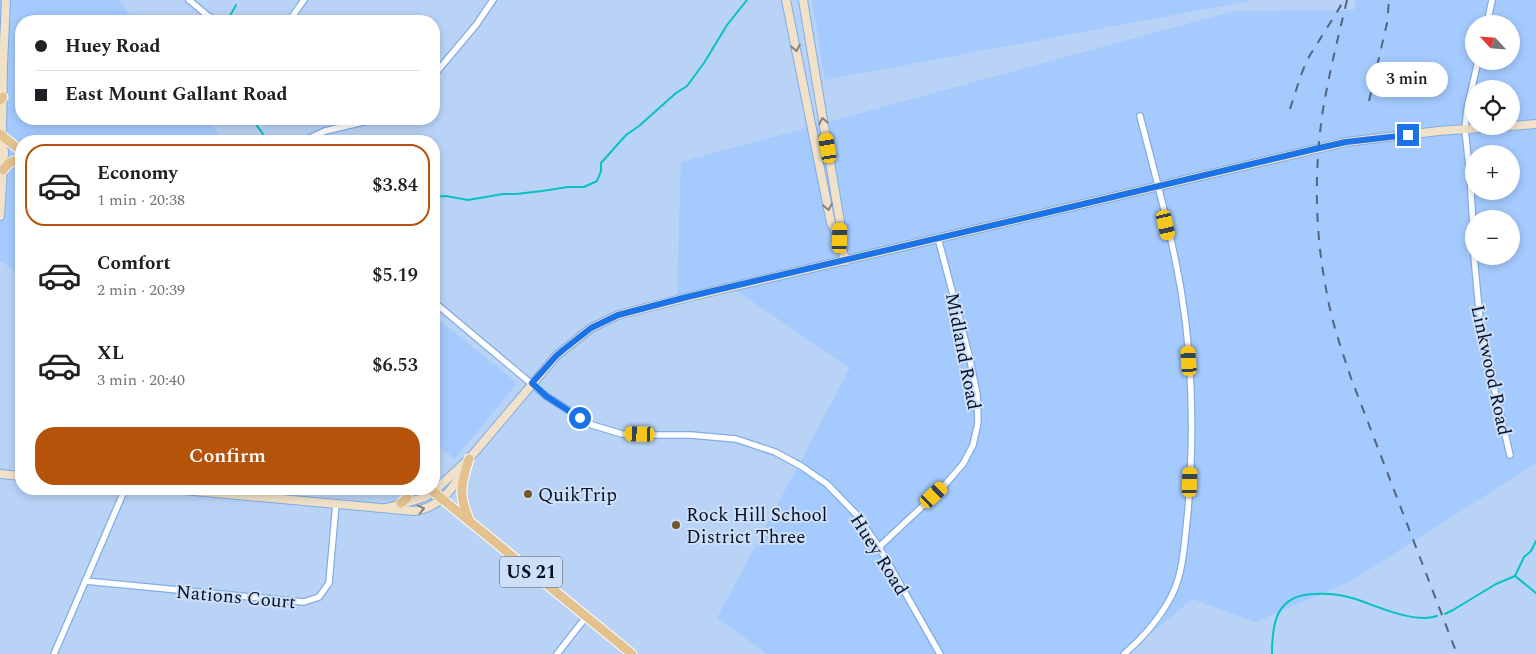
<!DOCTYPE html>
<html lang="en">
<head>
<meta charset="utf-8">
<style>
  body { margin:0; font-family:Spectral,serif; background:#f6f6f6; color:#202124; height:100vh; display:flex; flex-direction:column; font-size:19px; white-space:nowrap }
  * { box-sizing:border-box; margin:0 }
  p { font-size:16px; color:#757577 }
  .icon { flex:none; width:28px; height:28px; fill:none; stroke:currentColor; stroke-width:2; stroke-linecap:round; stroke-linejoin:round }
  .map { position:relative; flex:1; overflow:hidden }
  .side { position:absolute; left:15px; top:135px; width:425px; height:360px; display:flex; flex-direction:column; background:#fff; border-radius:20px; box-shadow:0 2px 8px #0003 }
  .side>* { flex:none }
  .top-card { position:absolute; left:15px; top:15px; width:425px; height:110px; border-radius:20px; box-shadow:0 2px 8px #0003; display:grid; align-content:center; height:110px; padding:0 20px; background:#fff }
  .needle { width:32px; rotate:296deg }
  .fabs { position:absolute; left:1465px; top:15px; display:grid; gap:10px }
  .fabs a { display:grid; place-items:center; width:55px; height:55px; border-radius:50%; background:#fff; box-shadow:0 2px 8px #0003; font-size:25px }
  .end { position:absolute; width:22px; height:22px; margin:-11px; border:6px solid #1a73e8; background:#fff; box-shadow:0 0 0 2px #fff }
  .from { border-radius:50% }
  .bubble { position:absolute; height:35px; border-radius:18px; background:#fff; box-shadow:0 2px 8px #0003; font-size:16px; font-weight:600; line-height:35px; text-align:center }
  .car { position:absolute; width:15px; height:30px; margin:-15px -8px; border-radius:6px; box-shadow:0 0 4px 1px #0007; background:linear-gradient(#f5c518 24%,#345 0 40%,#f5c518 0 76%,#345 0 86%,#f5c518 0) }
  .top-card b { display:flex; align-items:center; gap:18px; height:48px; font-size:19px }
  .top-card b+b { border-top:1px solid #e0e0e0 }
  .top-card i { width:12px; height:12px; background:#202124 }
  ul { padding:9px 0 0; list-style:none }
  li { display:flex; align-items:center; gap:15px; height:82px; margin:0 10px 8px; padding:0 10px; border:2px solid transparent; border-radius:20px }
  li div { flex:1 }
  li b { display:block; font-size:19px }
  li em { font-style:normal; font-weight:600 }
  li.on { border-color:#b45309 }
  li>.icon { width:45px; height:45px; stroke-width:1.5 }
  .action { display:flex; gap:10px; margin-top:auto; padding:10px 20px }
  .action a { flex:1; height:58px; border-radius:20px; background:#b45309; color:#fff; font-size:20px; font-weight:600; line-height:58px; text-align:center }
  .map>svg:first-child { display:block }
  .built { fill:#a4cafe; fill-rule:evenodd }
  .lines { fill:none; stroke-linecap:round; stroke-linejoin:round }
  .stream { stroke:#08c1c3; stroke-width:2 }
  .street-casing { stroke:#82ace4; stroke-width:8 }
  .secondary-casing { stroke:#82ace4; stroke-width:10 }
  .primary-casing { stroke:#fff; stroke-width:11 }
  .street { stroke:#fff; stroke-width:5.5 }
  .secondary { stroke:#f1e1c8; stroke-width:8 }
  .primary { stroke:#e3c290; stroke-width:9 }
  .rail { stroke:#526580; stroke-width:2; stroke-dasharray:9 9; stroke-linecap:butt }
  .oneway { stroke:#86837f }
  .route { stroke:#1a73e8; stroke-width:6 }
  .poi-dot { fill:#74572b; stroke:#cedff7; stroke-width:2 }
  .labels { text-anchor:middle; stroke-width:4; stroke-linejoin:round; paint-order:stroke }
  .shield { fill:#cedff7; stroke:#414f65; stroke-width:1 }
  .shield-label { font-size:18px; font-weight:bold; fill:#041126 }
  .street-label { font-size:19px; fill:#041126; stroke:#cedff7 }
  .poi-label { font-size:19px; fill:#041126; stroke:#cedff7; text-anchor:start }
</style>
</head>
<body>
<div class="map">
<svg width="1536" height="654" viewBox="0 0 1536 654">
  <rect width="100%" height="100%" fill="#b9d3f6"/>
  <!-- built -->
  <g class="built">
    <path d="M0,0H119L135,21H21V119H207L224,141H21V277L3,262H0Z"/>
    <path d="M812,0H1254L825,80Z"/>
    <path d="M1356,0H1536V463L1351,581L1255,622L1192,599L1126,654H767L717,618L850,368L728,285L677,296L681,162L1234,11L1354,10ZM1474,24H1511V61H1474ZM1474,89H1511V126H1474ZM1474,154H1511V191H1474ZM1474,219H1511V256H1474Z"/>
    <path d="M434,316L517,383L455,459L434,442Z"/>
  </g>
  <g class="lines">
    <!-- stream -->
    <g class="stream">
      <path d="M227,21L236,5"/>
      <path d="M252,119L268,141"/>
      <path d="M434,197L446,196L468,200L503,194H516L542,191L568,187H584L597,181L601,171V163L626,135L639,126L676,93L687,86L704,63L727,25L747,0"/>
      <path d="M1515,576L1524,557L1531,551L1536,541"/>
      <path d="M1515,576L1536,593"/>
      <path d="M1445,614L1453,610L1496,584L1515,576"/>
      <path d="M1272,654C1272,623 1276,595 1314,594C1326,593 1339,594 1352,598C1376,605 1412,624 1437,616"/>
    </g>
    <defs>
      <g id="street">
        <path d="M189,0L208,16L217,21"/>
        <path d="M289,21L304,0"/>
        <path d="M1487,24L1492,0"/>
        <path d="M434,75L476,25L493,0"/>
        <path d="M303,141L325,131L376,119"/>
        <path d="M1474,244L1470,176L1465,130L1467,109L1478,61"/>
        <path d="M1474,256L1481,332L1510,455"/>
        <path d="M434,302L546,396L592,425L622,434L657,435H691L736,439L775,452L801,466L827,484L856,514L879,547L940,654"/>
        <path d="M879,547L943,487L963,464L973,445L978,423L977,394L969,355L938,238"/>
        <path d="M85,581L304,602L319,597L329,583L336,503"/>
        <path d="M54,654L125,489"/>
        <path d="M557,654L586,617"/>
        <path d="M1124,654C1144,637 1160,618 1172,595C1184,572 1185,536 1188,510C1194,437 1193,362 1181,290C1171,232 1155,174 1140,116"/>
      </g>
      <g id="secondary">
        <path d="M786,0L831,223L839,237"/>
        <path d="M803,0L840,222V238L845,261"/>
        <path d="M1511,126L1536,124"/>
        <path d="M0,139L2,135L3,65L6,0"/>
        <path d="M0,216L4,153L2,135"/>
        <path d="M0,474L21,476"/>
        <path d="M172,489L414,511C438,508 453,490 463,470"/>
        <path d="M386,508L423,498L433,492L469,459L556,356L591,328L618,315L689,297L1346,142L1439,131L1509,126"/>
      </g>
      <g id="primary">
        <path d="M0,100L3,97"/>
        <path d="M0,134L21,151"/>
        <path d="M3,170L9,163L21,158"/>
        <path d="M430,489L632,654"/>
        <path d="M401,503L406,499L410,489"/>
        <path d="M469,519C458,495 461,484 469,459"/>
      </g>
    </defs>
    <!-- street casing -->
    <use href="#street" class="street-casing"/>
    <!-- secondary casing -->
    <use href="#secondary" class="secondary-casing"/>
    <!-- primary casing -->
    <use href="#primary" class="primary-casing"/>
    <!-- street -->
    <use href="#street" class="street"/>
    <!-- secondary -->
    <use href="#secondary" class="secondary"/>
    <!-- primary -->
    <use href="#primary" class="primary"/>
    <!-- rail -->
    <g class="rail">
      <path d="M1347,0C1338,38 1328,77 1322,116C1314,175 1315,235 1327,294C1332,323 1342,351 1351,378L1457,654"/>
      <path d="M1369,101L1387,23L1389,0"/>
      <path d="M1290,109L1301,75L1307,60L1340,7L1343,0"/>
    </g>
  </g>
  <!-- one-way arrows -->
  <defs><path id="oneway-chevron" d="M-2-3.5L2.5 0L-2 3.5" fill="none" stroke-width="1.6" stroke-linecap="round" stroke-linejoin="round" transform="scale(1.25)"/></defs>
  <g class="oneway">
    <use href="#oneway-chevron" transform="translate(796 48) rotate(79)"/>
    <use href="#oneway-chevron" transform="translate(823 121) rotate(-100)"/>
    <use href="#oneway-chevron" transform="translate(828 207) rotate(79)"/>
    <use href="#oneway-chevron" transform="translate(421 509) rotate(-13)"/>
  </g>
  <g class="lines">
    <!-- route -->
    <path class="route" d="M580,418L546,396L532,383L556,356L563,350L591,328L618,315L687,297L1058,210L1319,148L1346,142L1408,135"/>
  </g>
  <!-- markers -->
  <g class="poi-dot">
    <circle cx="528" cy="494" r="5"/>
    <circle cx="676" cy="525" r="5"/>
  </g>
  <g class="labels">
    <!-- shield labels -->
    <rect class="shield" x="500" y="556.5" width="62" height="31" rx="4"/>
    <g class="shield-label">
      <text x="531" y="578">US 21</text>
    </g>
    <!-- street labels -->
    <g class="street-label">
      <text transform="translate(964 351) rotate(79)" y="7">Midland Road</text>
      <text transform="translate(1492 370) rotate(78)" y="7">Linkwood Road</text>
      <text transform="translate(880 554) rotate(58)" y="7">Huey Road</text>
      <text transform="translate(236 596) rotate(5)" y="7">Nations Court</text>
    </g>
    <!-- poi labels -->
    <g class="poi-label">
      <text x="538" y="501">QuikTrip</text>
      <text x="686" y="521">Rock Hill School<tspan x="686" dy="22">District Three</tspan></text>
    </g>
  </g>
</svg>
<div class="fabs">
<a><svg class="needle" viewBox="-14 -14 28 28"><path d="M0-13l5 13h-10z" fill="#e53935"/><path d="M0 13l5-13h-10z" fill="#757577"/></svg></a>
<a><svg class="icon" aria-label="locate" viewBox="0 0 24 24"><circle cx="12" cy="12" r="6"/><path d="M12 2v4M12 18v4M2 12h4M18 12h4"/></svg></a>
<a>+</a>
<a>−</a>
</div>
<i class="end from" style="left:580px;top:418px"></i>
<i class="end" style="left:1408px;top:135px"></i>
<div class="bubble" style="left:1366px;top:62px;width:82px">3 min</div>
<i class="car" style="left:828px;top:148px;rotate:350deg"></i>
<i class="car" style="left:1166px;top:225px;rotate:167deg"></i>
<i class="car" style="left:840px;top:238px;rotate:2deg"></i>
<i class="car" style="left:1189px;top:361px;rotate:356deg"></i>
<i class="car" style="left:640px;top:434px;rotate:272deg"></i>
<i class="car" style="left:1190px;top:482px;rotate:2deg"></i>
<i class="car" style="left:934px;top:495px;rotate:47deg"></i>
<div class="top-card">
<b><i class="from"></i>Huey Road</b>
<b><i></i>East Mount Gallant Road</b>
</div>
<section class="side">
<ul>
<li class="on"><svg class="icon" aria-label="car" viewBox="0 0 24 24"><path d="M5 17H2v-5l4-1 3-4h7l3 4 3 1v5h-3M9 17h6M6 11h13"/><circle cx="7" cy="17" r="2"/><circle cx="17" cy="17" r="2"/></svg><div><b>Economy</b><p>1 min · 20:38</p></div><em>$3.84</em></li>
<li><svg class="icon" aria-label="car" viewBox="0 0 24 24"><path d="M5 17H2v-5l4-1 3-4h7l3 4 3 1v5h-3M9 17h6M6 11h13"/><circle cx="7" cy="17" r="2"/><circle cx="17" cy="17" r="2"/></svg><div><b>Comfort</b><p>2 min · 20:39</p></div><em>$5.19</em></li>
<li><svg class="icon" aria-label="car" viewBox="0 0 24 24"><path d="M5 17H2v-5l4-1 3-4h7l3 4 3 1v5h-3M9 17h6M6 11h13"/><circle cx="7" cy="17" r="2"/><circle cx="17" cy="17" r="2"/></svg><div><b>XL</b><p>3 min · 20:40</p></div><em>$6.53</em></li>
</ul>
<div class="action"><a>Confirm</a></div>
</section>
</div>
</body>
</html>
